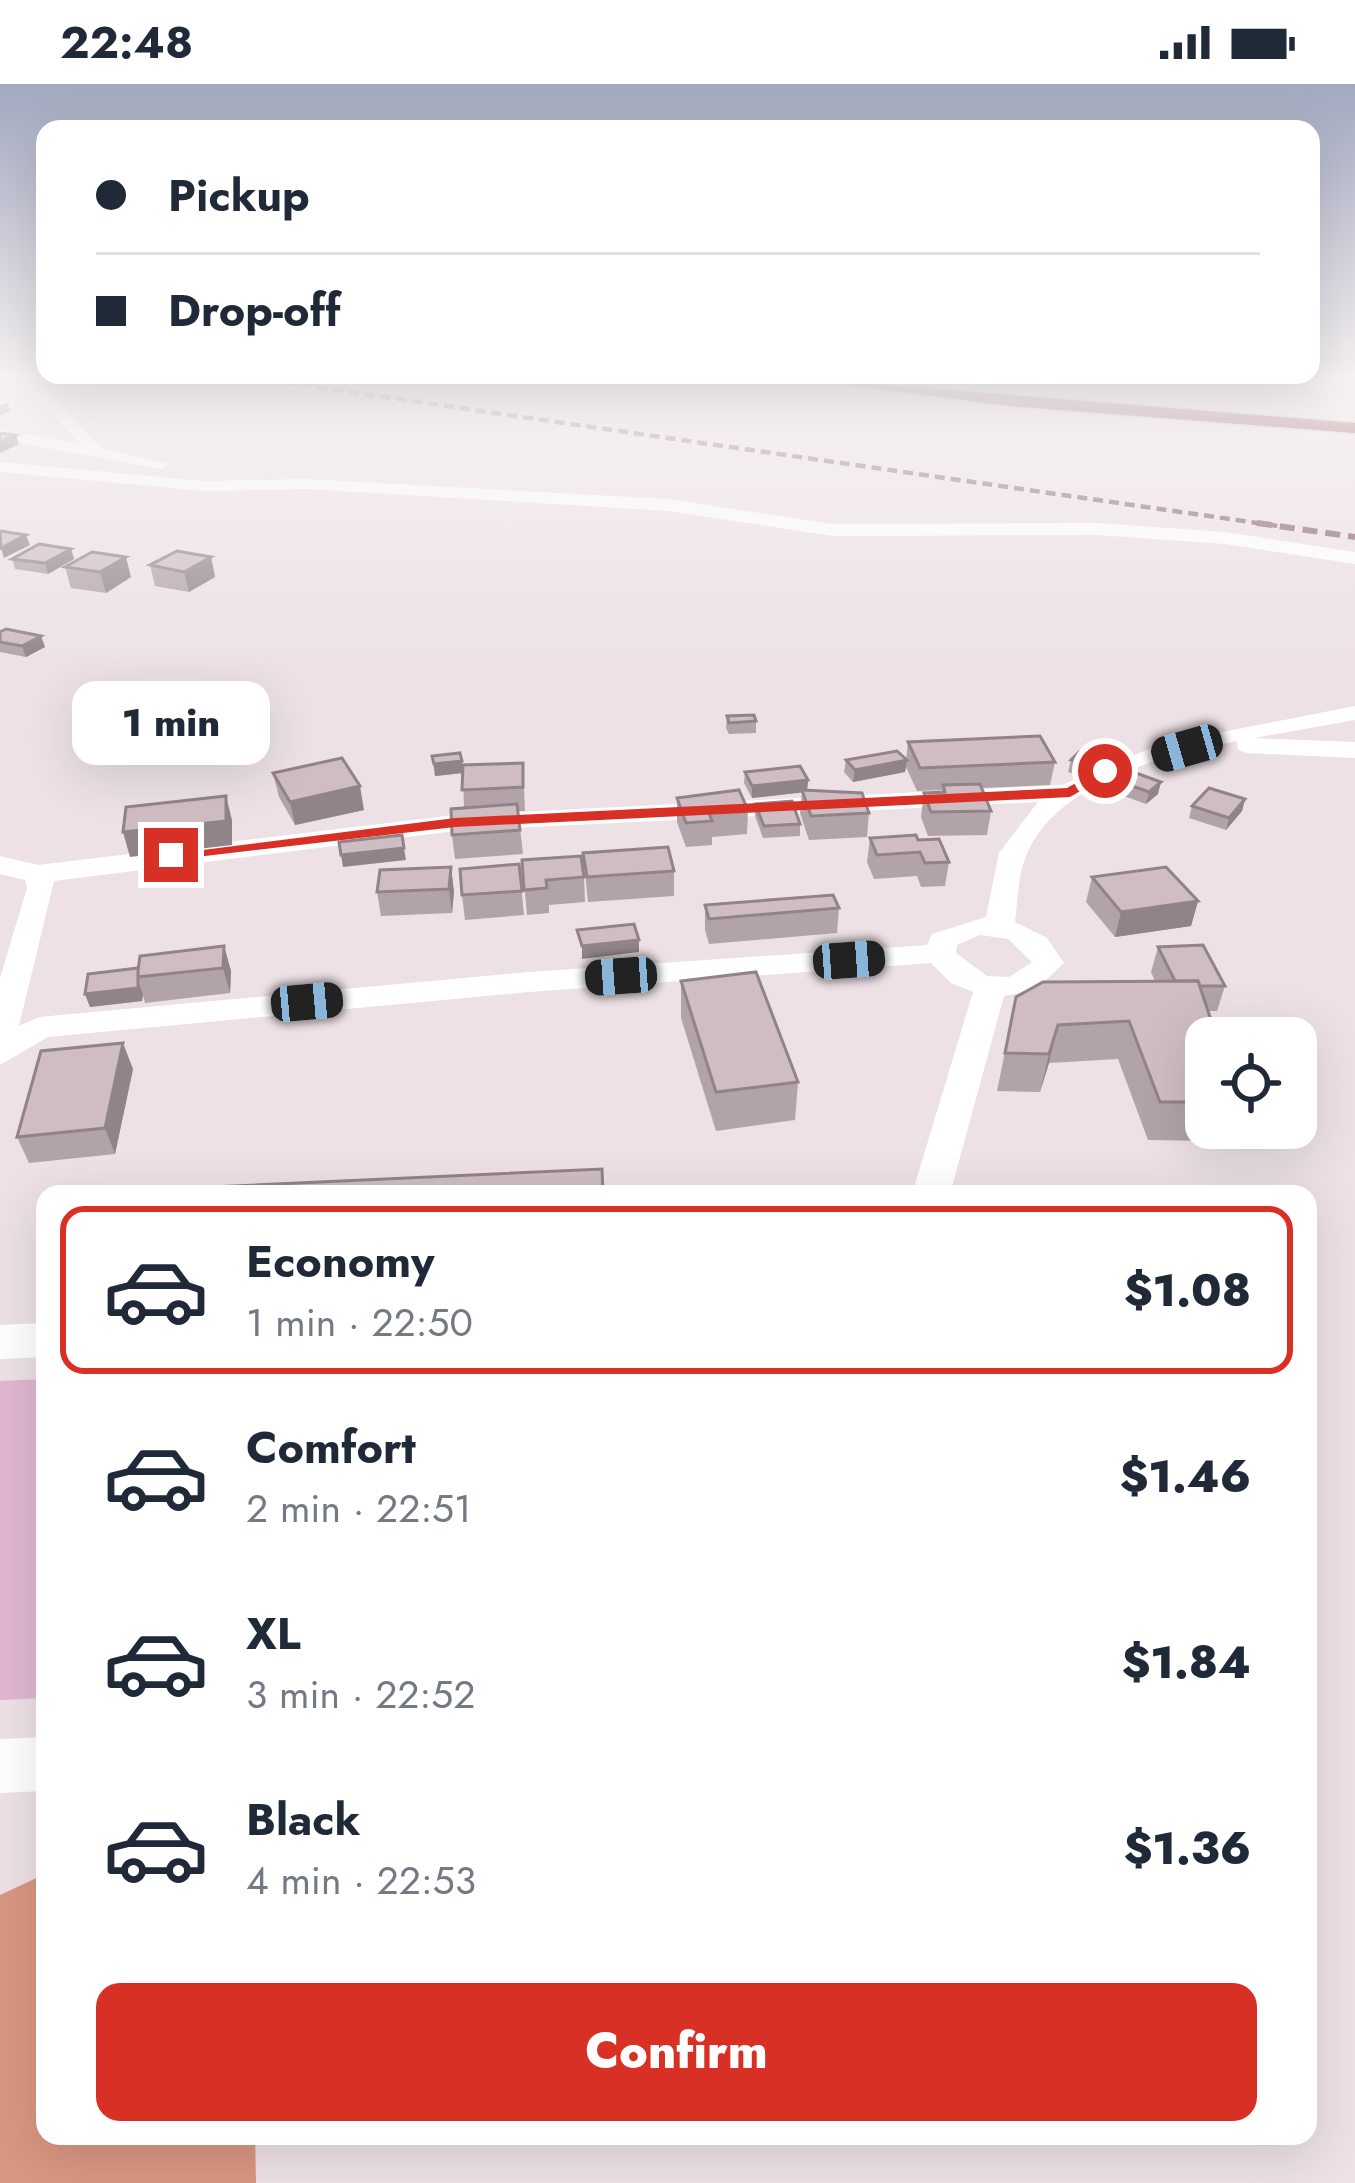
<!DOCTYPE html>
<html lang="en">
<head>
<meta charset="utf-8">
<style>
  body { margin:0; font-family:Jost,sans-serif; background:#f2f2f3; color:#1f2937; height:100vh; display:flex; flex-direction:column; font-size:45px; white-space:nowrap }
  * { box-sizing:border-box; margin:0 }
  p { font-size:39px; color:#747a83 }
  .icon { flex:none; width:66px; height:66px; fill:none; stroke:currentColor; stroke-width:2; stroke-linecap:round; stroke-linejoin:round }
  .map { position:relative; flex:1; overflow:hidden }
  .details { position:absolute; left:36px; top:1101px; width:1281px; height:960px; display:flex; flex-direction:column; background:#fff; border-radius:24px; box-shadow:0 12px 48px #0002 }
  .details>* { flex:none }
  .banner { position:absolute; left:36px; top:36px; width:1284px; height:264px; border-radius:24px; box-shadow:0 12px 48px #0002; display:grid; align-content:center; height:264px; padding:0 60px; background:#fff }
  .controls { position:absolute; left:1185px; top:933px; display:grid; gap:24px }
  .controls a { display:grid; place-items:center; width:132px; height:132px; border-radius:24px; background:#fff; box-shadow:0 12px 48px #0002; font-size:60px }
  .end { position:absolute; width:54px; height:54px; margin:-27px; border:15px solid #d93025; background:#fff; box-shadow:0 0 0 6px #fff }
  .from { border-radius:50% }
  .bubble { position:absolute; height:84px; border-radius:24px; background:#fff; box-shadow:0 12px 48px #0002; font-size:39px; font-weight:800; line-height:84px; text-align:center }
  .car { position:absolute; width:36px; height:72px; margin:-36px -18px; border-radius:15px; box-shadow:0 0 9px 3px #0007; background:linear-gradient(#222 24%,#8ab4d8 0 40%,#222 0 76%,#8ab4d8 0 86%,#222 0) }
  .banner b { display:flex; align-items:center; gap:42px; height:114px; font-size:45px }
  .banner b+b { border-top:3px solid #e0e1e3 }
  .banner i { width:30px; height:30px; background:#1f2937 }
  ul { padding:21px 0 0; list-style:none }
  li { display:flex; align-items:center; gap:36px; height:168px; margin:0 24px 18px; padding:0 36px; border:6px solid transparent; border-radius:24px }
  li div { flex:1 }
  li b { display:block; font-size:45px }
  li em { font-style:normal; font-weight:800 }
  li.current { border-color:#d93025 }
  li>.icon { width:108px; height:108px; stroke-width:1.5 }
  .cta { display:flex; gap:24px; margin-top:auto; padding:24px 60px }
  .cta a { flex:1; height:138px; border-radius:24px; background:#d93025; color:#fff; font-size:48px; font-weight:800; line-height:138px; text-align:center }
  .status { display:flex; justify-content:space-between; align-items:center; height:84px; padding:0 60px; background:#fff; direction:ltr }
  .status svg { height:33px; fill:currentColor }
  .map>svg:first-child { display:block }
  .green { fill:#e1b7d2 }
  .water { fill:#d99782 }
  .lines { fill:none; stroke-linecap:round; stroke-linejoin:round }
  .highway-casing { stroke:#cac0c2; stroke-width:3 }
  .minor { fill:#fff; fill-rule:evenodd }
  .highway { fill:#702730; fill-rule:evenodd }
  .rail-far1 { stroke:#7c5960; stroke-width:4.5; stroke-dasharray:10 6; stroke-linecap:butt }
  .rail { stroke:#7c5960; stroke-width:6; stroke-dasharray:15 8; stroke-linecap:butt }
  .wall { fill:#b2a3a8 }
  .shaded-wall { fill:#918488 }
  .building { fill:#cfbdc3; stroke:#918488; stroke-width:3 }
  .route { fill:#d93025 }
</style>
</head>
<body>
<div class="status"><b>22:48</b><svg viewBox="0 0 49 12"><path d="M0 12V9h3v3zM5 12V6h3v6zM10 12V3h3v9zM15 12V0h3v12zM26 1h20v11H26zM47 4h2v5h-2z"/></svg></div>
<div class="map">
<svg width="1355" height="2099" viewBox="0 0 1355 2099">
  <rect width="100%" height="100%" fill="#ede1e5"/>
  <!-- green -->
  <path class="green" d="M45,1295V1614L0,1616V1297Z"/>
  <!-- water -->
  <path class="water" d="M45,1790V2052H255L256,2099H0V1811Z"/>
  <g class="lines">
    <defs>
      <path id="highway" d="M777,292L1355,339V349L1010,322Z"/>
    </defs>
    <!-- highway casing -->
    <use href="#highway" class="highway-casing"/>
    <!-- minor -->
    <g class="minor">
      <path d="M0,292L38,298L100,364L169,380L160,385L0,355V345L80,360L28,304Z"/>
      <path d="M0,378L204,397L307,395L668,415L833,440L1098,439L1225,448L1355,468V480L1225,460L1098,451L833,452L668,427L307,405L204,407L0,388Z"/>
      <path d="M1355,622V636L1254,654L1355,658V674L1247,669L1238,666L1237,657C1167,671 1064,695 1029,765C1018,787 1018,814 1015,838L1047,854L1064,879L1035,906L1004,912L950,1110H912L973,908L951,899L931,879L529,908L48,953L0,981V894L27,804L25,796L0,790V772L38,781L455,731L1062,701L1161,660ZM1038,718L999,769L986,833L932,850L927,861L529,888L39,933L19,942L54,797L455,747ZM980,851L1008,855L1032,878L1009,893L987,892L956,869L957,861Z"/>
      <path d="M45,1239V1273L0,1275V1241Z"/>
      <path d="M45,1653V1707L0,1709V1655Z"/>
    </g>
    <!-- highway -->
    <use href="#highway" class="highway"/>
    <!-- rail-far1 -->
    <path class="rail-far1" d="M238,292L1278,442"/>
    <!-- rail -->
    <path class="rail" d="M1257,439L1355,453"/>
  </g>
  <!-- wall -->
  <g class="wall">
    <path d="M71,465L74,475L48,490L15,485L12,475Z"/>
    <path d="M211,473L215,493L189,508L155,502L150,481Z"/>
    <path d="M65,483L131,493L106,509L71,504Z"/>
    <path d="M0,548L41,552L45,563L26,573L0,568Z"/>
    <path d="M727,632L756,637V649L729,650L726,644Z"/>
    <path d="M908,658L1055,678L1050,701L982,704L991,727L987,751L928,752L921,733L924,709H942V706L917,707L906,683L905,688L853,698L844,688L846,676H906Z"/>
    <path d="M1079,668L1097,686L1089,694L1068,688L1071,676Z"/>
    <path d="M432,672L463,687L523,679L525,727H518L523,770L455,775L452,751L464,724L463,689L435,692Z"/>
    <path d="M745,688L808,696L807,706L869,729L867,753L809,756L800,729L802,708L752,714L744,699Z"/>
    <path d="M273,689L364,726L295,741L279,713Z"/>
    <path d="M1124,699L1158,710L1146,720L1121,711Z"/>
    <path d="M677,714L748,726L747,750L712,753V761L686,763L677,738Z"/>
    <path d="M1245,715L1242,727L1226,746L1189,734L1192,722Z"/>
    <path d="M755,720L800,740V752L763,754L755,732Z"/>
    <path d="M870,754L918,756L949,778L945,802L921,803L917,792L874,795L867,778Z"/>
    <path d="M583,769L674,787V812L588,818Z"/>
    <path d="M522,776L584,793L585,818L549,821V829L527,831Z"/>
    <path d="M519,780L524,831L465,836L462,811Z"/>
    <path d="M451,783L454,808L452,829L381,832L377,808Z"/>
    <path d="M1092,793L1198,817L1191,842L1115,853L1086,818Z"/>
    <path d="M705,821L839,824L837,849L709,860L705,846Z"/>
    <path d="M224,862L231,887L230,909L145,919L143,911L142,917L90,923L85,910L138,884Z"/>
    <path d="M1158,863L1225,902L1217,927H1208L1206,954V1044H1213L1209,1057L1148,1056L1118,975L1049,979L1040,1008L997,1007L1016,913L1155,897L1151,888Z"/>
    <path d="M681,897L798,998L795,1036L716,1047L681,934Z"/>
    <path d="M133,985L115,1070L29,1079L17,1053Z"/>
  </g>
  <!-- shaded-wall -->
  <g class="shaded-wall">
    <path d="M8,319L10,327L0,331V321Z"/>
    <path d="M16,351L19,360L0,369V358Z"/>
    <path d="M26,451L30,461L4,474L1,464Z"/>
    <path d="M71,465L74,475L48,490L45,479Z"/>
    <path d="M126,473L131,493L106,509L100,488Z"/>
    <path d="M211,473L215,493L189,508L184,488Z"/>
    <path d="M41,552L45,563L26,573L22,562Z"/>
    <path d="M1100,674L1097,686L1089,694L1092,682Z"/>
    <path d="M907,676L905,688L853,698L855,686Z"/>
    <path d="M462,677L463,689L435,692L434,680Z"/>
    <path d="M808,696L807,708L752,714V702Z"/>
    <path d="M1161,698L1158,710L1146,720L1149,708Z"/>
    <path d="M360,702L364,726L295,741L290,718Z"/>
    <path d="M226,712L232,736V761L130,773L123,748Z"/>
    <path d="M1245,715L1242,727L1226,746L1229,734Z"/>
    <path d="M404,764L406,776L343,783L341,771Z"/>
    <path d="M451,783L454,808L452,829L449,805Z"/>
    <path d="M1198,817L1191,842L1115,853L1121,828Z"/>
    <path d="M639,856V868L582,875V862Z"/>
    <path d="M224,862L231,887L230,909L223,884Z"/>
    <path d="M139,899L143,911L142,917L90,923L85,910Z"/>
    <path d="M1058,941L1049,979L1040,1008L1049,970Z"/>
    <path d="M123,959L133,985L115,1070L105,1044Z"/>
  </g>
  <!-- building -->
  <g class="building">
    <path d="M0,349L16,351L0,358Z"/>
    <path d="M0,447L26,451L1,464Z"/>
    <path d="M39,460L71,465L45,479L12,475Z"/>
    <path d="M177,467L211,473L184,488L150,481Z"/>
    <path d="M92,468L126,473L100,488L65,483Z"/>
    <path d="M6,545L41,552L22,562L0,558V548Z"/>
    <path d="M754,631L756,637L729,639L727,632Z"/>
    <path d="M1040,652L1055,678L920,684L908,658Z"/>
    <path d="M897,667L907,676L855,686L846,676Z"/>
    <path d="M1079,668L1100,674L1092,682L1071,676Z"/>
    <path d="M460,669L462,677L434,680L432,672Z"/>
    <path d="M342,674L360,702L290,718L273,689Z"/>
    <path d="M523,679V703L462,706L463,681Z"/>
    <path d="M800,682L808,696L752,702L745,688Z"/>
    <path d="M1136,689L1161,698L1149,708L1124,699Z"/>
    <path d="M980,700L991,727L931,728L924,709L945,708L943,701Z"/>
    <path d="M1209,704L1245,715L1229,734L1192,722Z"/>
    <path d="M739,706L748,726L709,729L712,737L686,739L677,714Z"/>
    <path d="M802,706L862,709L869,729L811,732Z"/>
    <path d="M226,712V737L123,748L126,723Z"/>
    <path d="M792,717L800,740L764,742L755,720Z"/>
    <path d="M517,720L520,746L452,751L451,725Z"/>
    <path d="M402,751L404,764L341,771L339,758Z"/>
    <path d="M916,751L918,756L939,755L949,778L925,779L920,768L877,771L870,754Z"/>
    <path d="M668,763L674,787L587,793L583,769Z"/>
    <path d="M581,772L584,793L546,796L547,804L524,806L522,776Z"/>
    <path d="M519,780L522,807L462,811L460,785Z"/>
    <path d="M451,783L449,805L377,808L380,786Z"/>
    <path d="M1166,783L1198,817L1121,828L1092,793Z"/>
    <path d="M833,811L839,824L709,835L705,821Z"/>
    <path d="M634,840L639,856L582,862L577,846Z"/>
    <path d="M1203,861L1225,902H1200L1198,897H1175L1158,863Z"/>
    <path d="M224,862L223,884L137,893L140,872Z"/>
    <path d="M138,884V904L85,910L88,890Z"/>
    <path d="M756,888L798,998L716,1008L681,897Z"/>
    <path d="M1198,897L1217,954H1206V1018H1160L1129,937L1058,941L1049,970L1005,969L1016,913L1043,898Z"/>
    <path d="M123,959L105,1044L17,1053L41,967Z"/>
    <path d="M602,1085L603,1110H211L213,1103Z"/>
  </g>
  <!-- sky -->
  <linearGradient id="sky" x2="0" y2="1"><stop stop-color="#a2a8bf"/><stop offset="0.5" stop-color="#f7f2f3"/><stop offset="1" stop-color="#f7f2f3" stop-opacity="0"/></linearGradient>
  <rect width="1355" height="586" fill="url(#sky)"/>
  <!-- route -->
  <path class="route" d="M1105,683L1110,690L1070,713L455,743L171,776L163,771L455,734L1067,704Z"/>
</svg>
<div class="controls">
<a><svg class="icon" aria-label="locate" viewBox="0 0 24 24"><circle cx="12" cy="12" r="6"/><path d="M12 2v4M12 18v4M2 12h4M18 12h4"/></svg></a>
</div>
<i class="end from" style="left:1105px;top:687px"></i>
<i class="end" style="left:171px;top:771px"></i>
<div class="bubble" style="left:72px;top:597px;width:198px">1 min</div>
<i class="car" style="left:1187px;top:664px;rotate:254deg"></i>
<i class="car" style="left:849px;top:876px;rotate:86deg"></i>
<i class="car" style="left:621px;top:892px;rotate:266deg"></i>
<i class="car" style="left:307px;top:918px;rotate:85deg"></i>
<div class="banner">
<b><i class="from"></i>Pickup</b>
<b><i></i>Drop-off</b>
</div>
<section class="details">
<ul>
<li class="current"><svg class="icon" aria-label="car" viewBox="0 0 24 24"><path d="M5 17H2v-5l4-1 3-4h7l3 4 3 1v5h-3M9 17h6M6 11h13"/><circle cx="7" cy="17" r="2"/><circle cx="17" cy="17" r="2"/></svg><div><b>Economy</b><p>1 min · 22:50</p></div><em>$1.08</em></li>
<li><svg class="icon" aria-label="car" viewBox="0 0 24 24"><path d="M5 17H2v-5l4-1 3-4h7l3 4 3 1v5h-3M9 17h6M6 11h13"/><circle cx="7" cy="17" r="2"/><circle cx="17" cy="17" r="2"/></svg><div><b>Comfort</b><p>2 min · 22:51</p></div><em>$1.46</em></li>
<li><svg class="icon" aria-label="car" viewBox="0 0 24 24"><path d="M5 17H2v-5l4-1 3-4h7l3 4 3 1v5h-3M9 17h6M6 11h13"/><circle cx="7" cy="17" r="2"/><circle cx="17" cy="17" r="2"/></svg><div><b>XL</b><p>3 min · 22:52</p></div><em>$1.84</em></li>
<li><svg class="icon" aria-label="car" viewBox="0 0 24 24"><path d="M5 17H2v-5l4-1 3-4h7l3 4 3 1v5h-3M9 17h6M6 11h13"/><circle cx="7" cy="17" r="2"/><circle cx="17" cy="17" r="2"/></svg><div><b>Black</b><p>4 min · 22:53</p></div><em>$1.36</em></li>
</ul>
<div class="cta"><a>Confirm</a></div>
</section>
</div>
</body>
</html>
